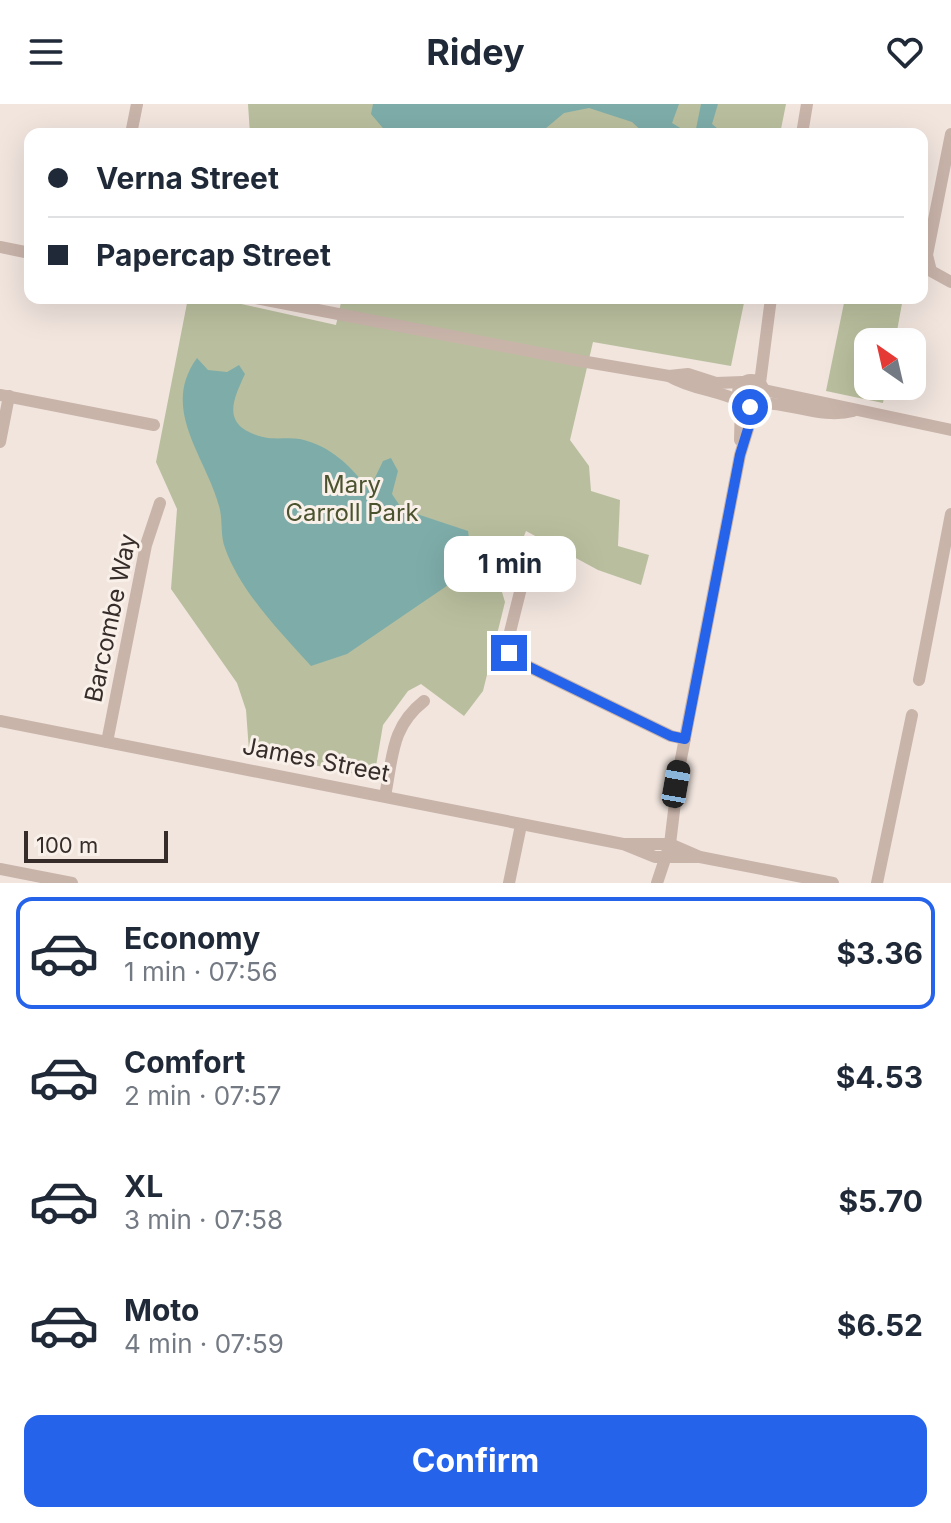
<!DOCTYPE html>
<html lang="en">
<head>
<meta charset="utf-8">
<style>
  body { margin:0; font-family:Inter,sans-serif; background:#f6f6f7; color:#1f2937; height:100vh; display:flex; flex-direction:column; font-size:30px; white-space:nowrap }
  * { box-sizing:border-box; margin:0 }
  p { font-size:26px; color:#747a83 }
  .icon { flex:none; width:44px; height:44px; fill:none; stroke:currentColor; stroke-width:2; stroke-linecap:round; stroke-linejoin:round }
  .map { position:relative; height:779px; overflow:hidden }
  .side { display:flex; flex-direction:column; background:#fff; flex:1 }
  .side>* { flex:none }
  .banner { position:absolute; left:24px; top:24px; width:904px; height:176px; border-radius:16px; box-shadow:0 8px 32px #0002; display:grid; align-content:center; height:176px; padding:0 24px; background:#fff }
  .needle { width:52px; rotate:326deg }
  .buttons { position:absolute; left:854px; top:224px; display:grid; gap:16px }
  .buttons a { display:grid; place-items:center; width:72px; height:72px; border-radius:16px; background:#fff; box-shadow:0 8px 32px #0002; font-size:40px }
  .scale { position:absolute; left:24px; bottom:20px; width:144px; box-sizing:border-box; padding-left:8px; border:4px solid #362c29; border-top:0; font-size:22px; line-height:28px; white-space:nowrap; color:#362c29; -webkit-text-stroke:6px #f9f0ea; paint-order:stroke }
  .end { position:absolute; width:36px; height:36px; margin:-18px; border:10px solid #2563eb; background:#fff; box-shadow:0 0 0 4px #fff }
  .from { border-radius:50% }
  .bubble { position:absolute; height:56px; border-radius:16px; background:#fff; box-shadow:0 8px 32px #0002; font-size:26px; font-weight:700; line-height:56px; text-align:center }
  .car { position:absolute; width:24px; height:48px; margin:-24px -12px; border-radius:10px; box-shadow:0 0 6px 2px #0007; background:linear-gradient(#222 24%,#8ab4d8 0 40%,#222 0 76%,#8ab4d8 0 86%,#222 0) }
  .banner b { display:flex; align-items:center; gap:28px; height:76px; font-size:30px }
  .banner b+b { border-top:2px solid #e0e1e3 }
  .banner i { width:20px; height:20px; background:#1f2937 }
  ul { padding:14px 0 0; list-style:none }
  li { display:flex; align-items:center; gap:24px; height:112px; margin:0 16px 12px; padding:0 8px; border:4px solid transparent; border-radius:16px }
  li div { flex:1 }
  li b { display:block; font-size:30px }
  li em { font-style:normal; font-weight:700 }
  li.selected { border-color:#2563eb }
  li>.icon { width:72px; height:72px; stroke-width:1.5 }
  .cta { display:flex; gap:16px; margin-top:auto; padding:16px 24px }
  .cta a { flex:1; height:92px; border-radius:16px; background:#2563eb; color:#fff; font-size:32px; font-weight:700; line-height:92px; text-align:center }
  header { display:flex; justify-content:space-between; align-items:center; height:104px; padding:0 24px; background:#fff; font-size:36px; font-weight:700 }
  .map>svg:first-child { display:block }
  .green { fill:#b9bf9e }
  .water { fill:#7eada9 }
  .lines { fill:none; stroke-linecap:round; stroke-linejoin:round }
  .minor { stroke:#c9b4aa; stroke-width:12 }
  .route { stroke:#2563eb; stroke-width:10 }
  .labels { text-anchor:middle; stroke-width:6; stroke-linejoin:round; paint-order:stroke }
  .park-label { font-size:24px; fill:#4b532e; stroke:#f9f0ea }
  .street-label { font-size:24px; fill:#362c29; stroke:#f9f0ea }
</style>
</head>
<body>
<header><svg class="icon" aria-label="menu" viewBox="0 0 24 24"><path d="M4 6h16M4 12h16M4 18h16"/></svg>Ridey<svg class="icon" aria-label="heart" viewBox="0 0 24 24"><path d="M12 20l-8-8c-3-5 5-10 8-4 3-6 11-1 8 4z"/></svg></header>
<div class="map">
<svg width="951" height="779" viewBox="0 0 951 779">
  <rect width="100%" height="100%" fill="#f1e5de"/>
  <!-- green -->
  <g class="green">
    <path d="M248,0H786L780,30H250Z"/>
    <path d="M188,194H214L336,221L342,194H745L731,262L593,238L570,336L589,362L591,387L620,396L618,442L649,451L641,481L598,466L526,427L502,488L505,498L483,587L464,612L421,580L408,587L383,621L374,674L249,647L246,606L237,579L171,485L177,405L156,358Z"/>
    <path d="M845,194H903L895,238H868V282H886L883,299L826,287Z"/>
  </g>
  <!-- water -->
  <g class="water">
    <path d="M373,0H679L672,19L690,30H645L632,18L589,4L564,9L539,30H388L371,10Z"/>
    <path d="M701,0H718L712,20L724,30H695Z"/>
    <path d="M197,254L208,266L227,268L239,261L245,270C232,298 221,322 263,333C275,336 288,333 300,335C331,342 351,362 369,386L383,357L391,354L398,367L392,390L402,405L468,427L473,464L347,550L311,562C281,529 240,487 225,444C220,431 223,415 219,402C205,351 160,305 197,254Z"/>
  </g>
  <g class="lines">
    <!-- minor -->
    <g class="minor">
      <path d="M131,30L137,0"/>
      <path d="M802,30L807,0"/>
      <path d="M951,30L927,151L931,167L951,178"/>
      <path d="M0,143L30,149"/>
      <path d="M256,194L575,256L669,272L688,270L716,279L743,278"/>
      <path d="M669,272C691,285 716,286 740,297"/>
      <circle cx="751" cy="289" r="13"/>
      <path d="M760,279L771,194"/>
      <path d="M764,286L951,326"/>
      <path d="M0,291L154,321"/>
      <path d="M761,299C792,299 823,315 853,307"/>
      <path d="M740,336L741,299"/>
      <path d="M0,338L9,292"/>
      <path d="M529,452L508,536L509,549L517,557L671,632L685,635"/>
      <path d="M919,576L951,410"/>
      <path d="M0,617L623,740L655,753H700"/>
      <path d="M107,638L146,441L160,399"/>
      <path d="M385,692C393,652 391,623 424,597"/>
      <path d="M623,740H670L700,753L833,779"/>
      <path d="M0,765L72,779"/>
      <path d="M509,779L521,721"/>
      <path d="M657,779L670,740L679,665L740,351L755,302"/>
      <path d="M877,779L912,611"/>
    </g>
  </g>
  <g class="lines">
    <!-- route -->
    <path class="route" d="M509,549L517,557L671,632L685,635L740,351L755,302L750,303"/>
  </g>
  <g class="labels">
    <!-- park labels -->
    <g class="park-label">
      <text x="352" y="389">Mary<tspan x="352" dy="28">Carroll Park</tspan></text>
    </g>
    <!-- street labels -->
    <g class="street-label">
      <text transform="translate(111 514) rotate(-78)" y="8">Barcombe Way</text>
      <text transform="translate(316 656) rotate(11)" y="8">James Street</text>
    </g>
  </g>
</svg>
<div class="buttons">
<a><svg class="needle" viewBox="-14 -14 28 28"><path d="M0-13l5 13h-10z" fill="#e53935"/><path d="M0 13l5-13h-10z" fill="#747a83"/></svg></a>
</div>
<div class="scale">100 m</div>
<i class="end from" style="left:750px;top:303px"></i>
<i class="end" style="left:509px;top:549px"></i>
<div class="bubble" style="left:444px;top:432px;width:132px">1 min</div>
<i class="car" style="left:676px;top:680px;rotate:10deg"></i>
<div class="banner">
<b><i class="from"></i>Verna Street</b>
<b><i></i>Papercap Street</b>
</div>
</div>
<section class="side">
<ul>
<li class="selected"><svg class="icon" aria-label="car" viewBox="0 0 24 24"><path d="M5 17H2v-5l4-1 3-4h7l3 4 3 1v5h-3M9 17h6M6 11h13"/><circle cx="7" cy="17" r="2"/><circle cx="17" cy="17" r="2"/></svg><div><b>Economy</b><p>1 min · 07:56</p></div><em>$3.36</em></li>
<li><svg class="icon" aria-label="car" viewBox="0 0 24 24"><path d="M5 17H2v-5l4-1 3-4h7l3 4 3 1v5h-3M9 17h6M6 11h13"/><circle cx="7" cy="17" r="2"/><circle cx="17" cy="17" r="2"/></svg><div><b>Comfort</b><p>2 min · 07:57</p></div><em>$4.53</em></li>
<li><svg class="icon" aria-label="car" viewBox="0 0 24 24"><path d="M5 17H2v-5l4-1 3-4h7l3 4 3 1v5h-3M9 17h6M6 11h13"/><circle cx="7" cy="17" r="2"/><circle cx="17" cy="17" r="2"/></svg><div><b>XL</b><p>3 min · 07:58</p></div><em>$5.70</em></li>
<li><svg class="icon" aria-label="car" viewBox="0 0 24 24"><path d="M5 17H2v-5l4-1 3-4h7l3 4 3 1v5h-3M9 17h6M6 11h13"/><circle cx="7" cy="17" r="2"/><circle cx="17" cy="17" r="2"/></svg><div><b>Moto</b><p>4 min · 07:59</p></div><em>$6.52</em></li>
</ul>
<div class="cta"><a>Confirm</a></div>
</section>
</body>
</html>
